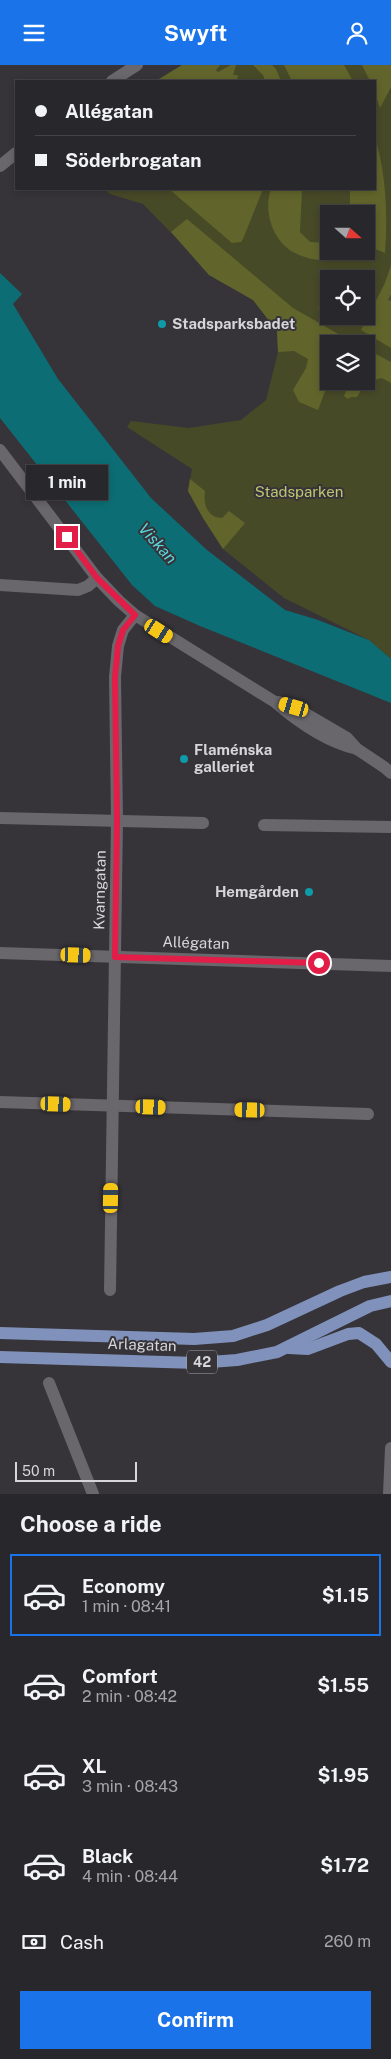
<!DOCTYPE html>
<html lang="en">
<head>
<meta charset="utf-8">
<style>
  body { margin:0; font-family:"Public Sans",sans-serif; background:#343337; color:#f1f3f6; height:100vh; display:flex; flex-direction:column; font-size:19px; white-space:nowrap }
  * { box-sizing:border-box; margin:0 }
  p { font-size:16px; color:#a5a5a9 }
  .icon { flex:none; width:28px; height:28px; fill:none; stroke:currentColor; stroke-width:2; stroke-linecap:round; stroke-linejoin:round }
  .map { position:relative; height:1429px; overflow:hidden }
  .sheet { display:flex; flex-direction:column; background:#28272b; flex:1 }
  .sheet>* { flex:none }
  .banner { position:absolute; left:15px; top:15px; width:361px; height:110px; border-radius:0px; box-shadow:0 2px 8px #0003,0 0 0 1px #444447; display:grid; align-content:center; height:110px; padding:0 20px; background:#28272b }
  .needle { width:32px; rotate:111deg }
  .tools { position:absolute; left:320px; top:140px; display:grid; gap:10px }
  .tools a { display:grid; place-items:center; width:55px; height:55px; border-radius:0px; background:#28272b; box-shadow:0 2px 8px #0003,0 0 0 1px #444447; font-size:25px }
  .scale { position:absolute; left:15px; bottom:12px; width:122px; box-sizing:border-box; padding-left:5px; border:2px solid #d7d5d9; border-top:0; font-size:14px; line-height:18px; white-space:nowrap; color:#d7d5d9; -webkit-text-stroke:4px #363439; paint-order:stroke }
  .end { position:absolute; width:22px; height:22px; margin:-11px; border:6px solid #e11d48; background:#fff; box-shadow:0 0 0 2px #fff }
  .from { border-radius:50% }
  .bubble { position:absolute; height:35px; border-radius:0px; background:#28272b; box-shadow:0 2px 8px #0003,0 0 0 1px #444447; font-size:16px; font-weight:700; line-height:35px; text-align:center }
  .car { position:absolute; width:15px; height:30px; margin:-15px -8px; border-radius:6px; box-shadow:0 0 4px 1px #0007; background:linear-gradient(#f5c518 24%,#345 0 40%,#f5c518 0 76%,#345 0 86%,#f5c518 0) }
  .banner b { display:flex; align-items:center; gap:18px; height:48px; font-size:19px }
  .banner b+b { border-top:1px solid #444447 }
  .banner i { width:12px; height:12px; background:#f1f3f6 }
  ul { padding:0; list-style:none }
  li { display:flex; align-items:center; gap:15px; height:82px; margin:0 10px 8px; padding:0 10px; border:2px solid transparent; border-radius:0px }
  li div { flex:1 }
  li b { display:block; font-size:19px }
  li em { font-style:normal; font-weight:700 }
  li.selected { border-color:#1a73e8 }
  li>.icon { width:45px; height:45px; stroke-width:1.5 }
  h2 { padding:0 20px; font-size:22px; line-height:60px }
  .pay { display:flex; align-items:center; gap:12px; height:55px; padding:0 20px; font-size:19px }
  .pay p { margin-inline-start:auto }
  .cta { display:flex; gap:10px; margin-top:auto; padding:10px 20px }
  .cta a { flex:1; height:58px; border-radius:0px; background:#1a73e8; color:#fff; font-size:20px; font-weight:700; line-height:58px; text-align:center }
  header { display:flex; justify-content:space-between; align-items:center; height:65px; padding:0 20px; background:#1a73e8; color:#fff; font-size:22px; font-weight:700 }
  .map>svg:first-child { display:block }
  .green { fill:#474a27; fill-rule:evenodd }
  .forest { fill:#61652b }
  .water { fill:#0c6e74 }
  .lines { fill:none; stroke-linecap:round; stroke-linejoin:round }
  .minor { stroke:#69666c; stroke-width:12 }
  .major { stroke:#8092bb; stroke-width:12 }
  .route { stroke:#e11d48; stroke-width:6 }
  .culture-dot { fill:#0f9aa8; stroke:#363439; stroke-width:2 }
  .labels { text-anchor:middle; stroke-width:4; stroke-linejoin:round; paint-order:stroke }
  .shield { fill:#363439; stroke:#a7a5a9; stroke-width:1 }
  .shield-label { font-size:14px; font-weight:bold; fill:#d7d5d9 }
  .poi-label { font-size:15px; font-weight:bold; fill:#d7d5d9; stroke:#363439; text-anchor:start }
  .park-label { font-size:15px; fill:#bfc670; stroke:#363439 }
  .street-label { font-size:15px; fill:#d7d5d9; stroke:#363439 }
  .water-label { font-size:16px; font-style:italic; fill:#5ad8e1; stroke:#363439 }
</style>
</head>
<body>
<header><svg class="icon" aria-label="menu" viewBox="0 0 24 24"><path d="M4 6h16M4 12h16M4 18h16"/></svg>Swyft<svg class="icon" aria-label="person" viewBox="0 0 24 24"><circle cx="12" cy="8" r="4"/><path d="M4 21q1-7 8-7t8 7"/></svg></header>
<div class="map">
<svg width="391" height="1429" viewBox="0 0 391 1429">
  <rect width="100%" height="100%" fill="#363439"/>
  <!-- green -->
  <path class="green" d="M182,0H391V594L369,575L284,533L223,484L203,453L188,426L192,404L127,362L131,356L189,363L241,355L266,335L278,287L277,266L253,235L209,210L182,179L143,139L110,129L104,124H375V16H155ZM329,149H366V186H329ZM329,214H366V251H329ZM329,279H366V316H329Z"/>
  <!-- forest -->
  <g class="forest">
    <path d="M182,0H220L216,5L218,7L231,0H236L233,10H238L237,16H156Z"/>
    <path d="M253,0H272L276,4L281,16H265L263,10Z"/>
    <path d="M284,0H344L353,16H292Z"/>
    <path d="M362,0H391V22L380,43L375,28V16H370Z"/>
    <path d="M375,72C386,109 388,149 385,188L366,180V149H350V124H375Z"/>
    <path d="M169,124H263L243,174L241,177L232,178Z"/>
    <path d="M271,124H302L300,167L310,177L329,178V186H334L333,196C322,195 311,195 302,191C275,183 262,149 271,124Z"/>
    <path d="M187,154L293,243L347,274L345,279H329V316L318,345L299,337L293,325L306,303L308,294L294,286L278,287L277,266L253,235L209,210L171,167Z"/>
    <path d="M391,200V229L388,235L391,236V283L361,265L385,218Z"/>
    <path d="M329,218V249L318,243Z"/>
    <path d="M366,284L391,297V318L382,313L366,317L357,332H351L348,334L344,331L346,326L345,319L341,318L366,316Z"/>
    <path d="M190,414L205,426C203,438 207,453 222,453L229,446L245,458L223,484L203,453L188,426Z"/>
  </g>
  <!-- water -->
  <path class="water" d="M0,208L22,229L13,239L58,314L151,433L207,485L285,545L318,555L369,575L391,594V638L200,561L155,541L132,520L0,353Z"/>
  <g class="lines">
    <!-- minor -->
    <g class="minor">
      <path d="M112,16L137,0"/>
      <path d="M0,101L16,88"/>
      <path d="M0,385L97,513L119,536L135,550L275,637C298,657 327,677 357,684"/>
      <path d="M0,520L78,525L88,521L97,513"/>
      <path d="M278,637L294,642L347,673L357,684L384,702L391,708"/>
      <path d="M0,753L203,758"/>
      <path d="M264,760L391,762"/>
      <path d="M0,888L391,901"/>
      <path d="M0,1037L368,1049"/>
      <path d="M110,1225L117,755L115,612L118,581L123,565L135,550"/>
      <path d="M49,1318L93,1429"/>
      <path d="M389,1429L391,1383"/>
    </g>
    <!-- major -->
    <g class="major">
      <path d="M0,1268L194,1274L233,1271L267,1260L340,1226L364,1217L391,1212"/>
      <path d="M289,1283L308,1284L348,1269L359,1268L376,1279L391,1297"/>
      <path d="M0,1292L197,1298L237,1295L277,1287L370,1241L391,1236"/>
    </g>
  </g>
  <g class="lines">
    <!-- route -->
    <path class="route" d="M67,472L97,513L135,550L123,565L118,581L115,612L117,755L115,892L319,898"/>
  </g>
  <!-- markers -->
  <g class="culture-dot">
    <circle cx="162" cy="259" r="5"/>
    <circle cx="184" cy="694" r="5"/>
    <circle cx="309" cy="827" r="5"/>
  </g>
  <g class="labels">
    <!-- shield labels -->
    <rect class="shield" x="187" y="1285.5" width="30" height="23" rx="4"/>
    <g class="shield-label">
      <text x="202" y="1302">42</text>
    </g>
    <!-- poi labels -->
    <g class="poi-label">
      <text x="172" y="264">Stadsparksbadet</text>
      <text x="194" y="690">Flaménska<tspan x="194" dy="17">galleriet</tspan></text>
      <text x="299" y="832" text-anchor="end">Hemgården</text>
    </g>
    <!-- park labels -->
    <g class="park-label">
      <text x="299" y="432">Stadsparken</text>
    </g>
    <!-- street labels -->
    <g class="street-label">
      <text transform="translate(100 825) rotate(-89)" y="5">Kvarngatan</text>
      <text transform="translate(196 878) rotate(2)" y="5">Allégatan</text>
      <text transform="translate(142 1280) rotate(2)" y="5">Arlagatan</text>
    </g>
    <!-- water labels -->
    <g class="water-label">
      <text transform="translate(158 478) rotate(48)" y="6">Viskan</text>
    </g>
  </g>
</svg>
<div class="tools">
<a><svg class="needle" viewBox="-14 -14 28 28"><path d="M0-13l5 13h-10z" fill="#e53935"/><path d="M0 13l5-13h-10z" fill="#a5a5a9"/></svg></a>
<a><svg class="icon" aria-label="locate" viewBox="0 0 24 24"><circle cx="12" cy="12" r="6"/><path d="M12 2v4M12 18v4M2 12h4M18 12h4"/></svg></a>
<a><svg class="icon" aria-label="layers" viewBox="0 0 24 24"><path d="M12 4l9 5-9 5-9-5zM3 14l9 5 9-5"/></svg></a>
</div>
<div class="scale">50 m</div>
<i class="end from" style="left:319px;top:898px"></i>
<i class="end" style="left:67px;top:472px"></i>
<div class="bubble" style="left:26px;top:400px;width:82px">1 min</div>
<i class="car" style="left:159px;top:566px;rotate:122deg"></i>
<i class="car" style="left:294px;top:642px;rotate:286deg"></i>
<i class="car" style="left:76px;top:890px;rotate:92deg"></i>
<i class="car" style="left:56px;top:1039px;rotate:92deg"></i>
<i class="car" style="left:151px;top:1042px;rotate:92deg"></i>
<i class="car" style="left:250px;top:1045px;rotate:271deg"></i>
<i class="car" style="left:111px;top:1133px;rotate:1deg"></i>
<div class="banner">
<b><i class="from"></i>Allégatan</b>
<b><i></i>Söderbrogatan</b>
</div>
</div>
<section class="sheet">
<h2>Choose a ride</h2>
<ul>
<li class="selected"><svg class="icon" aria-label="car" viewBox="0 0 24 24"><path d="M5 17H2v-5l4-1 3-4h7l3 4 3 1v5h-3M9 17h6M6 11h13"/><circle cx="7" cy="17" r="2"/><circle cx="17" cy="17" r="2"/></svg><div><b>Economy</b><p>1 min · 08:41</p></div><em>$1.15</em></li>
<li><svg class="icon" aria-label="car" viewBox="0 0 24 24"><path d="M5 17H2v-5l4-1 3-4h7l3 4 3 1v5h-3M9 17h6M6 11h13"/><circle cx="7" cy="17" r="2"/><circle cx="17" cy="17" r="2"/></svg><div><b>Comfort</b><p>2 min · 08:42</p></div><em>$1.55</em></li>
<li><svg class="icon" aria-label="car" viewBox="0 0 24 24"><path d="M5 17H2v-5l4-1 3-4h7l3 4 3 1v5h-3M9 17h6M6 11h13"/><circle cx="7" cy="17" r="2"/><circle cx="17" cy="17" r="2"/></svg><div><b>XL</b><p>3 min · 08:43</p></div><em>$1.95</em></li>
<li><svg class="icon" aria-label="car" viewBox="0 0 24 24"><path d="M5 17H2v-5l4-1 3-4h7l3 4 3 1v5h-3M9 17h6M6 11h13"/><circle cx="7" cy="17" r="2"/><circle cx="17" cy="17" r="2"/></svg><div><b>Black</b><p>4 min · 08:44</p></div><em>$1.72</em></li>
</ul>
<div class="pay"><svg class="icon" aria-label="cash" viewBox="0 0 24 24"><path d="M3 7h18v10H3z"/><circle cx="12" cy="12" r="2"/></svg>Cash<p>260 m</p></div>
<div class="cta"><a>Confirm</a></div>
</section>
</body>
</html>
